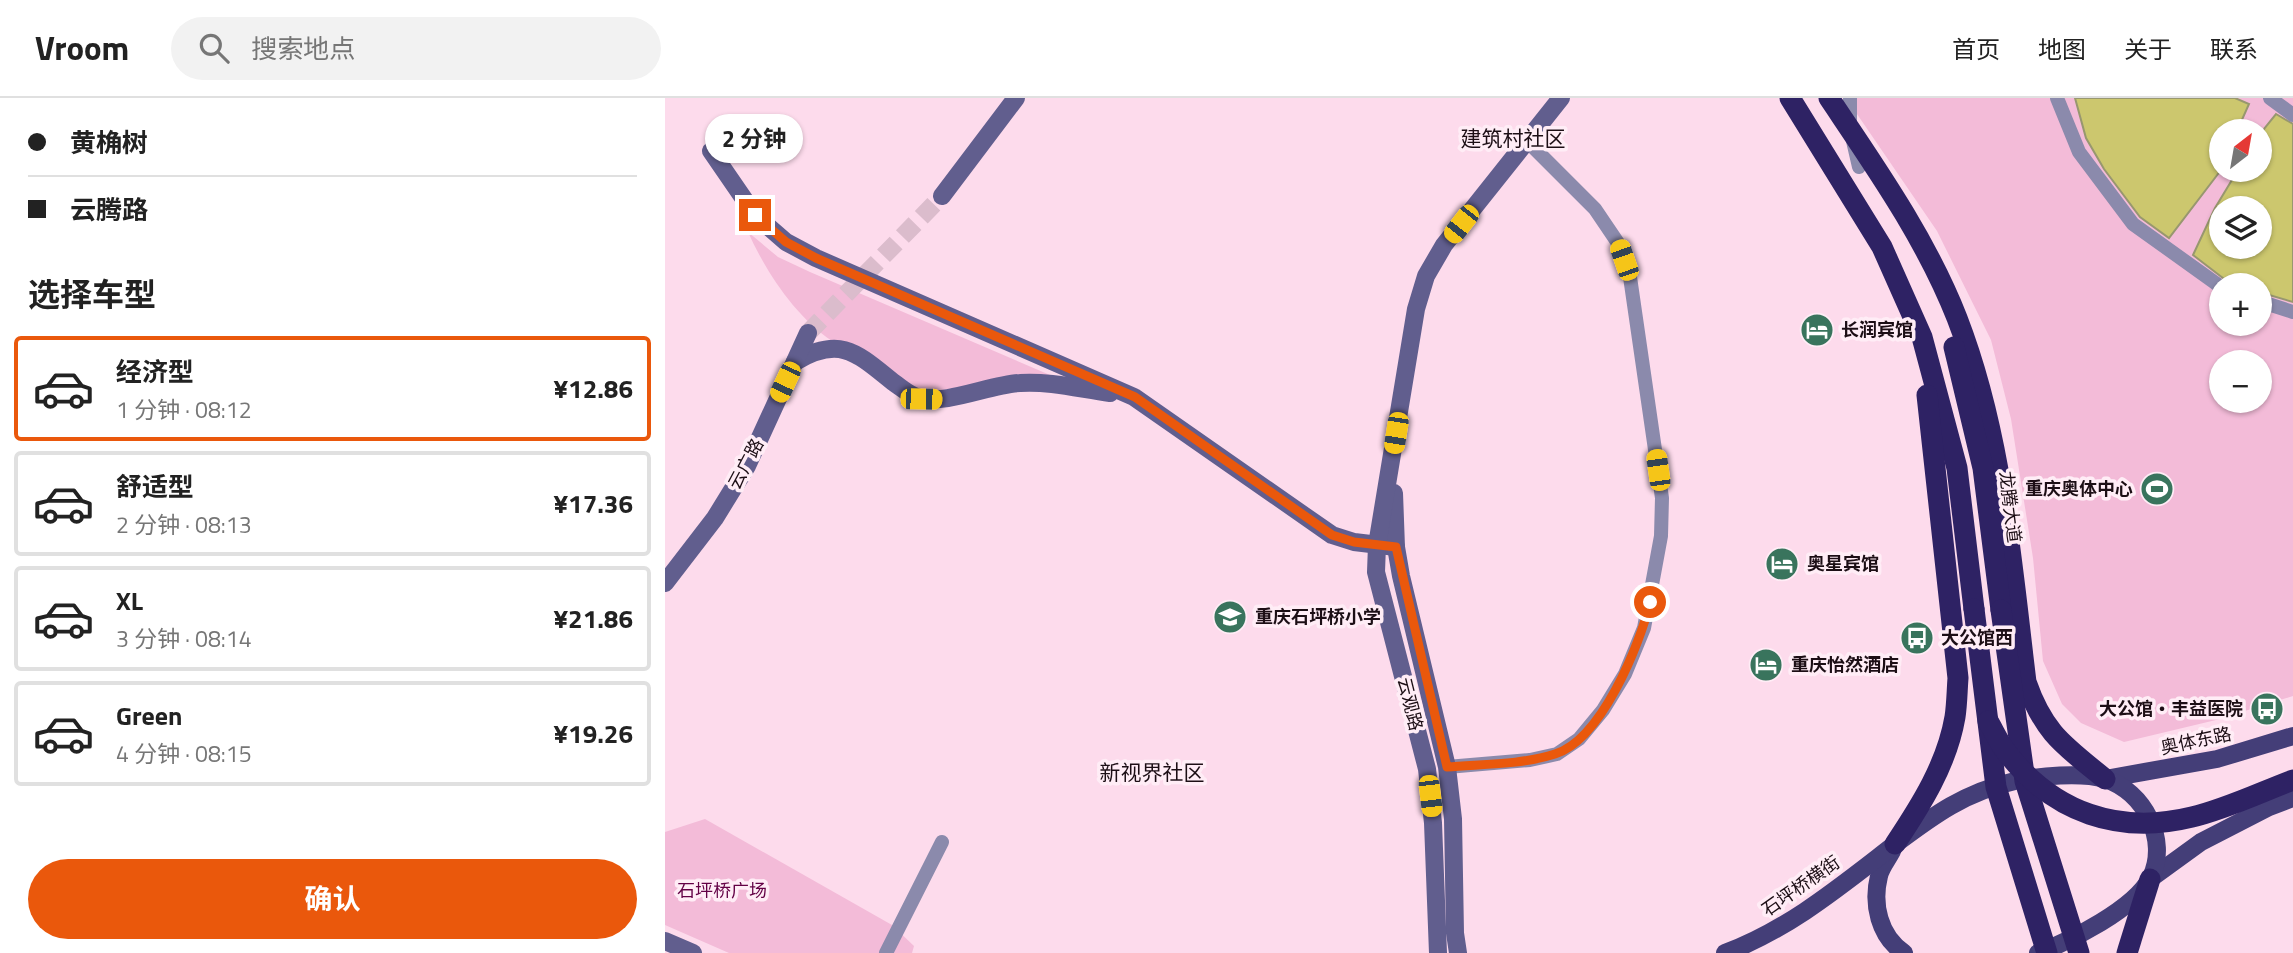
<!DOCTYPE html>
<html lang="zh">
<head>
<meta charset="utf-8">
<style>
  body { margin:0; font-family:"Titillium Web","Noto Sans SC",sans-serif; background:#f2f2f2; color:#222; height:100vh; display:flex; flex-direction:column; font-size:26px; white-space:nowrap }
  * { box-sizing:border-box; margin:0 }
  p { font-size:23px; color:#767676 }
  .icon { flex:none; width:38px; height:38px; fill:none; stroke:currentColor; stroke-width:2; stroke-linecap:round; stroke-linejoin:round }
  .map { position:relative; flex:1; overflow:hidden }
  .drawer { display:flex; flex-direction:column; background:#fff; width:665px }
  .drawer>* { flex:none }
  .hud { display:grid; align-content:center; height:154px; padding:0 28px; background:#fff }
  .needle { width:46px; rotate:31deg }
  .controls { position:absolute; left:1544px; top:21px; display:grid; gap:14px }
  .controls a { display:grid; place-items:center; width:63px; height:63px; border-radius:50%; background:#fff; box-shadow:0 2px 5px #0004; font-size:35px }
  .end { position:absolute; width:32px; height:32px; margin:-16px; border:9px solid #ea580c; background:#fff; box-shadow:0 0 0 4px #fff }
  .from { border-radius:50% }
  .bubble { position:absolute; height:49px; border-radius:24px; background:#fff; box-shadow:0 2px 5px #0004; font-size:23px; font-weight:700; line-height:49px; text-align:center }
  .car { position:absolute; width:21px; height:42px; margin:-21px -10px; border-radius:9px; box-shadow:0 0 5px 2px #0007; background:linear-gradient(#f5c518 24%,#345 0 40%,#f5c518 0 76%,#345 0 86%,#f5c518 0) }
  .hud b { display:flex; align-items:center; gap:24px; height:66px; font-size:26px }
  .hud b+b { border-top:2px solid #e0e0e0 }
  .hud i { width:18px; height:18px; background:#222 }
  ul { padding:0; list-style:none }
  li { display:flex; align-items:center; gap:21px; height:105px; margin:0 14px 10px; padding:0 14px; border:4px solid #e0e0e0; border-radius:7px }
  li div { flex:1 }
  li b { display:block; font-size:26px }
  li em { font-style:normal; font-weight:700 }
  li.selected { border-color:#ea580c }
  li>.icon { width:63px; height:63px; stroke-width:1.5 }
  h2 { padding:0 28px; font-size:32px; line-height:84px }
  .action { display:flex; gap:14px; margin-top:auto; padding:14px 28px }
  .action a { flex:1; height:80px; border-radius:42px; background:#ea580c; color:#fff; font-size:28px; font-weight:700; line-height:80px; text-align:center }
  header { display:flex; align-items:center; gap:42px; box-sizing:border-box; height:98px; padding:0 35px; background:#fff; border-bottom:2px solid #e0e0e0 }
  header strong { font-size:33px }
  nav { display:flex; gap:38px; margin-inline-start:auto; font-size:24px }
  .search { width:490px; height:63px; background:#f2f2f2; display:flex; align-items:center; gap:18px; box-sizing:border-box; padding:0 24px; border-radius:38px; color:#767676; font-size:26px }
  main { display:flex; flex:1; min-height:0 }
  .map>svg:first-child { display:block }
  .green { fill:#f3bbd8; fill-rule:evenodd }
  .building { fill:#ccc76e; stroke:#98976f; stroke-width:2; fill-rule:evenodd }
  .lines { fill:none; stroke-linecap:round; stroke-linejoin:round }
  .secondary-tunnel { stroke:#dbbccc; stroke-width:18; stroke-dasharray:18 9; stroke-linecap:butt }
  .street { stroke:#8b8aac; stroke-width:14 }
  .secondary { stroke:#615e8e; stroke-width:18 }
  .primary { stroke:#443e78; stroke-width:18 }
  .highway { stroke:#2e2264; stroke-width:21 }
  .highway-bridge { stroke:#2e2264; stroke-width:21 }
  .route { stroke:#ea580c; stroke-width:9 }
  .labels { text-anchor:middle; stroke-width:7; stroke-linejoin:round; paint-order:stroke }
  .poi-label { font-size:18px; font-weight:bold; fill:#1c0e15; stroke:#ffedf6; text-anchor:start }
  .street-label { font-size:18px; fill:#1c0e15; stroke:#ffedf6 }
  .park-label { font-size:18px; fill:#630045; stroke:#ffedf6 }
  .quarter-label { font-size:21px; fill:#1c0e15; stroke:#ffedf6 }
</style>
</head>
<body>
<header>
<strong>Vroom</strong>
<div class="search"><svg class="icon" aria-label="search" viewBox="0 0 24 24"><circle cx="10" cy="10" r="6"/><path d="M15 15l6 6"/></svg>搜索地点</div>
<nav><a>首页</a><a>地图</a><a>关于</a><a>联系</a></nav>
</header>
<main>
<section class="drawer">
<div class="hud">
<b><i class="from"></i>黄桷树</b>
<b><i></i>云腾路</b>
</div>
<h2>选择车型</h2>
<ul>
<li class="selected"><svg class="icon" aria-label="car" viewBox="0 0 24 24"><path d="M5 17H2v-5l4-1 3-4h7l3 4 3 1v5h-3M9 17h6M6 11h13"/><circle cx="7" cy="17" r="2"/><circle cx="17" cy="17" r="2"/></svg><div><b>经济型</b><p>1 分钟 · 08:12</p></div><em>¥12.86</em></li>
<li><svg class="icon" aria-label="car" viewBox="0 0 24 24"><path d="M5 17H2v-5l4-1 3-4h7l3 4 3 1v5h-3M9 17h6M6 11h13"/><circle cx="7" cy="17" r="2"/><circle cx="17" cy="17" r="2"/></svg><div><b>舒适型</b><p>2 分钟 · 08:13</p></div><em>¥17.36</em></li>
<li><svg class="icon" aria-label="car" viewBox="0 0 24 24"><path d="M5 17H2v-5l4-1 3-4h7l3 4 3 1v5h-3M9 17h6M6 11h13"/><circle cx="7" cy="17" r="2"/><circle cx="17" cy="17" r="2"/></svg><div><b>XL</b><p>3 分钟 · 08:14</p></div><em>¥21.86</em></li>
<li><svg class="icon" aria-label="car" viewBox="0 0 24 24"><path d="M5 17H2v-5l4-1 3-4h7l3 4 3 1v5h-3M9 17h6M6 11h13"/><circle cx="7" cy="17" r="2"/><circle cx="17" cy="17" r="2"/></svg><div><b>Green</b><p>4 分钟 · 08:15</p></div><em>¥19.26</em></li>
</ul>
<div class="action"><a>确认</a></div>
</section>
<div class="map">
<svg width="1628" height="855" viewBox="0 0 1628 855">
  <rect width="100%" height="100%" fill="#fddbec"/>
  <!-- green -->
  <g class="green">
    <path d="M1181,0H1628V598L1551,622L1459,644L1416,625L1397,606L1378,563L1368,460L1346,321L1326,242L1272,133ZM1556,33H1594V72H1556ZM1556,110H1594V149H1556ZM1556,187H1594V226H1556ZM1556,264H1594V303H1556Z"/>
    <path d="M83,134L113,159L145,174L392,280H348L271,293H259L247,288C221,273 192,260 167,243C130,218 101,174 83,134Z"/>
    <path d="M40,721L227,827L249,848L247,855H64L0,827V734Z"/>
  </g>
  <!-- building -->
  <g class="building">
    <path d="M1410,0H1570L1584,6L1572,33H1556V72L1504,140L1475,119L1439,71L1421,40Z"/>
    <path d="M1611,16L1628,26V204L1594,194V187H1567L1528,157L1550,110L1573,72H1594V37ZM1556,110H1594V149H1556Z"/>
  </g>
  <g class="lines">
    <!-- secondary-tunnel -->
    <path class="secondary-tunnel" d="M143,235L277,98"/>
    <!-- street -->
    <g class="street">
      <path d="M1185,0V30L1194,69"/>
      <path d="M1392,0L1414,54L1468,126L1556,189"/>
      <path d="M1605,0L1628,17"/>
      <path d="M1594,203L1628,214"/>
      <path d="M782,669L865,662L892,656L914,641L938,612L960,576L979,530L996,438L997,400L965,179L953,145L930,111L862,43"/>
      <path d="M221,855L277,744"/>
    </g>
    <!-- secondary -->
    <g class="secondary">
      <path d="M46,53L90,117L121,144L151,160L469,299L667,437L689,444L731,449"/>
      <path d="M277,98L351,0"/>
      <path d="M130,264C175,237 192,255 228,284C237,290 245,298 255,300C281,307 327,286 355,285C385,283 415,291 445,295"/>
      <path d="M729,395L731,449L736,478L782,669L788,721L790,835L793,855"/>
      <path d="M0,485L50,420L82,368L143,235"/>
      <path d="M0,843L28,855"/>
      <path d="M773,855L768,725L762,671L711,474L712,447L751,211L761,178L779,147L896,0"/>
    </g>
    <!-- primary -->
    <g class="primary">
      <path d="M1440,681L1552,661L1628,638"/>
      <path d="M1227,753C1223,761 1216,769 1214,778C1207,806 1214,838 1239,855"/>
      <path d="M1485,781L1536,744L1604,709L1628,700"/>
      <path d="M1060,855C1123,832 1177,787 1229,747C1269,717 1300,694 1350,683C1374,678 1416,674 1440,681C1479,693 1504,742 1486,779C1470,811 1405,843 1373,855"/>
    </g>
    <!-- highway -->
    <g class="highway">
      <path d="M1125,0L1217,149L1257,239L1292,370L1309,511"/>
      <path d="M1164,0C1211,70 1261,141 1292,220C1337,336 1346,462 1361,584C1379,636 1400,648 1440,681"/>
      <path d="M1289,249L1318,370L1336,512"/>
      <path d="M1230,746C1256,707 1282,666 1290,619C1292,606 1292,593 1293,580L1262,297"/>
      <path d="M1462,855L1485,781"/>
    </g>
    <!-- highway-bridge -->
    <g class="highway-bridge">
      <path d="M1309,511L1331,689L1382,855"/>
      <path d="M1336,512L1360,683L1414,855"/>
      <path d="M1323,623C1329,633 1334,645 1342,655C1389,715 1454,737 1527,719C1561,711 1596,694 1628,682"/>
    </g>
  </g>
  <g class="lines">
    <!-- route -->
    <path class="route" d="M90,117L121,144L151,160L470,299L667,437L689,444L731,449L782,669C817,666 856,667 890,656C936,642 975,547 985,504"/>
  </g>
  <!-- icons -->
  <defs>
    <symbol id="hotel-disc" viewBox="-11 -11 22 22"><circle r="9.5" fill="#39745d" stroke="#ffedf6"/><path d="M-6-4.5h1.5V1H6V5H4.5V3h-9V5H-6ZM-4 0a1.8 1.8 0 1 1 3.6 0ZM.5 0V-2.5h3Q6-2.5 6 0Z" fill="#fff"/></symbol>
    <symbol id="stadium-disc" viewBox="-11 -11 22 22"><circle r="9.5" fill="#39745d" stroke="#ffedf6"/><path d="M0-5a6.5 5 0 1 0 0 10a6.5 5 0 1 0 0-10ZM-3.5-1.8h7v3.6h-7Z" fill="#fff"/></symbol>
    <symbol id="school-disc" viewBox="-11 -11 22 22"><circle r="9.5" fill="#39745d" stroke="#ffedf6"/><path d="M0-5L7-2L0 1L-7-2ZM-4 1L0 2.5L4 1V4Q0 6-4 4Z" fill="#fff"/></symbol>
    <symbol id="bus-disc" viewBox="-11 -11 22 22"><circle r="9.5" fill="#39745d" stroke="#ffedf6"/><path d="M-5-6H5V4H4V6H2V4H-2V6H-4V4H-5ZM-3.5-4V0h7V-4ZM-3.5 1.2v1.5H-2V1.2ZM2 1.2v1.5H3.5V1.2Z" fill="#fff"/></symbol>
  </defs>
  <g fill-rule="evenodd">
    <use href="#hotel-disc" x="1133" y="213" width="38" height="38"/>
    <use href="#stadium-disc" x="1473" y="372" width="38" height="38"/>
    <use href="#hotel-disc" x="1098" y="447" width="38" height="38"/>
    <use href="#school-disc" x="546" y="500" width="38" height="38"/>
    <use href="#bus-disc" x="1233" y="521" width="38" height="38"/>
    <use href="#hotel-disc" x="1082" y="548" width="38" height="38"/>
    <use href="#bus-disc" x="1583" y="592" width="38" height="38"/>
  </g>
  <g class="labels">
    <!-- poi labels -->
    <g class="poi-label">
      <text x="1176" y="238">长润宾馆</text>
      <text x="1468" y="397" text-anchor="end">重庆奥体中心</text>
      <text x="1142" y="472">奥星宾馆</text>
      <text x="590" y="525">重庆石坪桥小学</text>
      <text x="1276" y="546">大公馆西</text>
      <text x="1126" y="573">重庆怡然酒店</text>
      <text x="1578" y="617" text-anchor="end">大公馆‧丰益医院</text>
    </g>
    <!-- street labels -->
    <g class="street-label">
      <text transform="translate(81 366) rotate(-62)" y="6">云广路</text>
      <text transform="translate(1345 409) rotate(83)" y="6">龙腾大道</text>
      <text transform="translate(745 606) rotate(76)" y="6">云观路</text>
      <text transform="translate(1531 643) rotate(-12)" y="6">奥体东路</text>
      <text transform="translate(1136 788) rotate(-35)" y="6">石坪桥横街</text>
    </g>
    <!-- park labels -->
    <g class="park-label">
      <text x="57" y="799">石坪桥广场</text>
    </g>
    <!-- quarter labels -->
    <g class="quarter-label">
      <text x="848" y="48">建筑村社区</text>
      <text x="487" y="682">新视界社区</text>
    </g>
  </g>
</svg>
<div class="controls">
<a><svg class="needle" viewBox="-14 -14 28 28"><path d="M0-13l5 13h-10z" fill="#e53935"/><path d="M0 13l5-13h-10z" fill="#767676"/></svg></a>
<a><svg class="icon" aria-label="layers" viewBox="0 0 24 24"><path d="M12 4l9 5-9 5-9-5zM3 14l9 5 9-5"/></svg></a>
<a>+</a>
<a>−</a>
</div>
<i class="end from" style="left:985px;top:504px"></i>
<i class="end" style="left:90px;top:117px"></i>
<div class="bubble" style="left:40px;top:16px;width:98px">2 分钟</div>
<i class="car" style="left:796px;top:126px;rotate:218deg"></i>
<i class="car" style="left:959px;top:162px;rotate:341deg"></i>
<i class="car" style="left:120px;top:284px;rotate:205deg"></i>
<i class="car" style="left:256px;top:301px;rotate:91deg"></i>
<i class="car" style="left:731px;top:335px;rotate:189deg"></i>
<i class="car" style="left:993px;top:372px;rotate:352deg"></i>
<i class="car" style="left:765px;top:698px;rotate:173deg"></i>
</div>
</main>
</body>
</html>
